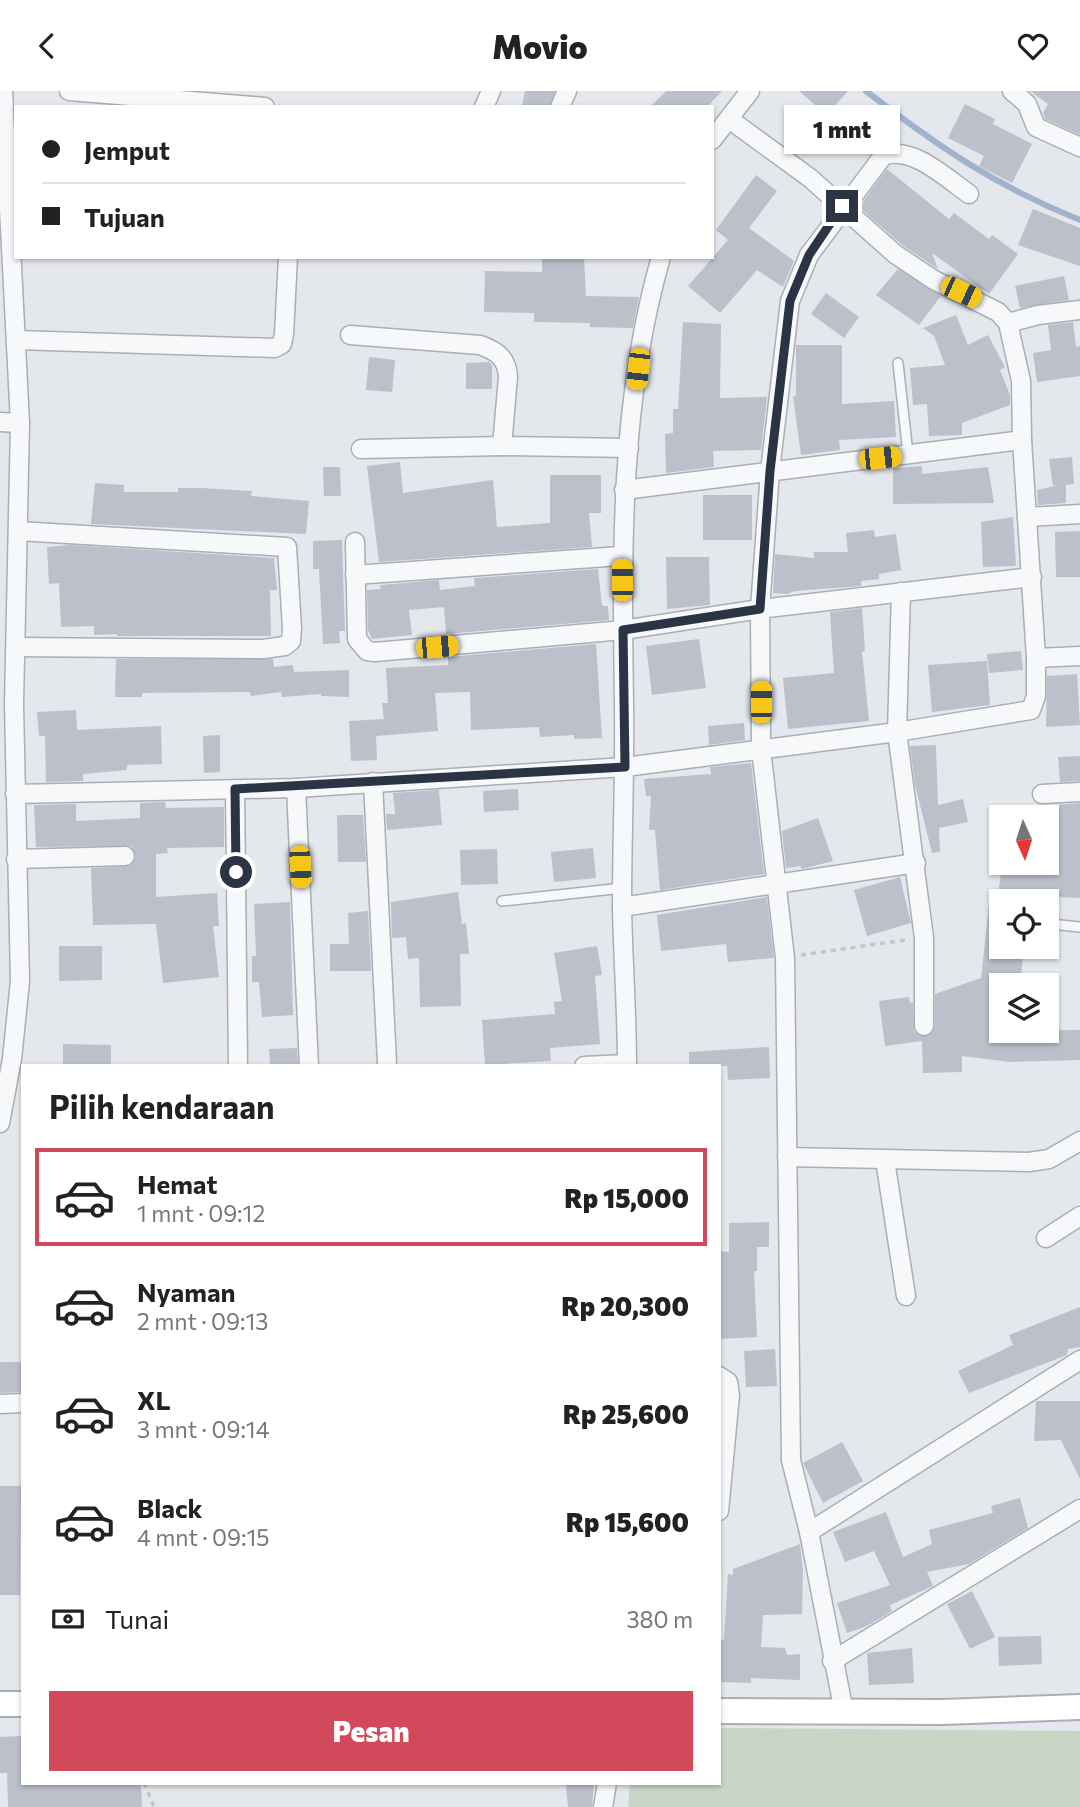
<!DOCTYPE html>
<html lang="id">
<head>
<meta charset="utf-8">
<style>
  body { margin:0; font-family:Commissioner,sans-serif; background:#f6f6f6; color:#222; height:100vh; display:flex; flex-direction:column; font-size:26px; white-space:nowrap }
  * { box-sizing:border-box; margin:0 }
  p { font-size:23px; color:#767676 }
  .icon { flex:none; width:38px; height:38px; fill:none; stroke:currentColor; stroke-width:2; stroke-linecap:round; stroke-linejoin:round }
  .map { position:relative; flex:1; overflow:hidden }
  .side { position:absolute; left:21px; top:973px; width:700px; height:721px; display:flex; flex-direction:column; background:#fff; border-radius:0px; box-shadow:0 2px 5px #0004 }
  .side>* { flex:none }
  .hud { position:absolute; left:14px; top:14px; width:700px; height:154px; border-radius:0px; box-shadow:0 2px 5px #0004; display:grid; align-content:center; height:154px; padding:0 28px; background:#fff }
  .needle { width:46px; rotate:177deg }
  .buttons { position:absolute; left:989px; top:714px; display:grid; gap:14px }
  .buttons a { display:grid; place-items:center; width:70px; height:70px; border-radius:0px; background:#fff; box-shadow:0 2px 5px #0004; font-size:35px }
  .end { position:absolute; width:32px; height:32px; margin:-16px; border:9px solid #2b3445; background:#fff; box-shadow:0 0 0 4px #fff }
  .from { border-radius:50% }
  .bubble { position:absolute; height:49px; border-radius:0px; background:#fff; box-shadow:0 2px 5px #0004; font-size:23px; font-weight:800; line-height:49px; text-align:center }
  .car { position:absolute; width:21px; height:42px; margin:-21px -10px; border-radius:9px; box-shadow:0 0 5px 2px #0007; background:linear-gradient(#f5c518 24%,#345 0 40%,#f5c518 0 76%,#345 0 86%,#f5c518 0) }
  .hud b { display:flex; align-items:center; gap:24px; height:66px; font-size:26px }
  .hud b+b { border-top:2px solid #e0e0e0 }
  .hud i { width:18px; height:18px; background:#222 }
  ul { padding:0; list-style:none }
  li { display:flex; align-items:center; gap:21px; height:98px; margin:0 14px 10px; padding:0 14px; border:4px solid transparent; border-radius:0px }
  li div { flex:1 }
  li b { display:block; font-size:26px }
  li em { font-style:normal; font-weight:800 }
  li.selected { border-color:#d1495b }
  li>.icon { width:63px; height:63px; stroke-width:1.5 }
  h2 { padding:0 28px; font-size:32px; line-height:84px }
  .pay { display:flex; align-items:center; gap:18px; height:77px; padding:0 28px; font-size:26px }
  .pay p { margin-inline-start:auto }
  .action { display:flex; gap:14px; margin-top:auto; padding:14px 28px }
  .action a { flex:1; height:80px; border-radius:0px; background:#d1495b; color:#fff; font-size:28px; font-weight:800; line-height:80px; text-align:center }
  header { display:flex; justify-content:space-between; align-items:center; height:91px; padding:0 28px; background:#fff; font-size:32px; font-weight:800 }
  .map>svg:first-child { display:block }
  .green { fill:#c9d6c5 }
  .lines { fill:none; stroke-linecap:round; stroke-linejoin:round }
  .stream { stroke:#9fb4cc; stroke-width:6 }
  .building { fill:#bbc0ca }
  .lane-casing { stroke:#a9aeb7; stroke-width:12 }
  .street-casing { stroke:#a9aeb7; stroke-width:21 }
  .secondary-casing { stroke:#a9aeb7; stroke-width:28 }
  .path { stroke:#c2c5cb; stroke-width:3.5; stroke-dasharray:5 5; stroke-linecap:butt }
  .lane { stroke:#f7f8fa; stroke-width:9 }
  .street { stroke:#f7f8fa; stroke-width:18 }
  .secondary { stroke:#fff; stroke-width:24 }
  .route { stroke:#2b3445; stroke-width:9 }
</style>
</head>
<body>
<header><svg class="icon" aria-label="back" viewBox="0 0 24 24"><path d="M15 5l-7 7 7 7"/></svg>Movio<svg class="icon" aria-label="heart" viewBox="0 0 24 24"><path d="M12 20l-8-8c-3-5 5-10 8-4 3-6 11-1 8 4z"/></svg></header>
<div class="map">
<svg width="1080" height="1716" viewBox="0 0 1080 1716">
  <rect width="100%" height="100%" fill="#e4e7ec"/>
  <!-- green -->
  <path class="green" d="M719,1637L1080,1640V1716H628L630,1692H719Z"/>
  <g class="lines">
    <!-- stream -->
    <path class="stream" d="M866,0C938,55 995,95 1080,129"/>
  </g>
  <!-- building -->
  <g class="building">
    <path d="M525,0H555L549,16H522Z"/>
    <path d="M666,0H722L707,16H650Z"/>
    <path d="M799,0H848L827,24Z"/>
    <path d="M1030,0H1080V44L1045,28L1043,22L1048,13Z"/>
    <path d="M965,13L995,28L993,33L1032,53L1012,92L979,75L984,65L948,47Z"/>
    <path d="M874,15L900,36L886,53L875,58L869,64L848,47Z"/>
    <path d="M887,78L949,128L954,122L989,148L992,144L1018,163L989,203L932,162L938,178L902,154L859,116Z"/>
    <path d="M756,84L777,100L749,137L794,170L783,196L757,179L720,222L688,195L728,149L716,139Z"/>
    <path d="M1033,118L1080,137V175L1018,154Z"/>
    <path d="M556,166H584L586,205L639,206L633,237L590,236V232L534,231V222L484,221L485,180L542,181V167Z"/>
    <path d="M898,178L941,205L919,234L876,204Z"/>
    <path d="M1064,185L1069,209L1020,217L1015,195Z"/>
    <path d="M826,202L859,226L844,247L811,223Z"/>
    <path d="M956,224L968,254L988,244L1005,276L1000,279L1010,304V314L962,332V344L929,345L927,313L913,314L910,277L945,274L934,245L923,237Z"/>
    <path d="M683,231L721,233L720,307L767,306L761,359L713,360L714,376L666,382L665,343L673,342V318H678Z"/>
    <path d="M1073,231L1076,256L1080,255V285L1037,291L1033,262L1051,259L1048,234Z"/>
    <path d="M796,254H842V313L894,310L896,346L839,349L840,359L801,364L793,305H796Z"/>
    <path d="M369,266L395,269L392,301L366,299Z"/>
    <path d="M489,271L492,274V298H466V272Z"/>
    <path d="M1072,366L1074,393L1066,394V412L1038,414L1037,399L1059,394L1053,395L1049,368Z"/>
    <path d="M400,371L403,402L493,389L497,436L550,432V384H601V422H589L592,456L379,471L367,375Z"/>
    <path d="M922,375V383L988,376L994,412L893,413V377Z"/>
    <path d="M323,376H340L341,405H324Z"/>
    <path d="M95,392L124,394V401H178V397H201L252,400L251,405L309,410L306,443L91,433Z"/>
    <rect x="703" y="404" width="49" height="45"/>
    <path d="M1013,426L1016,475L983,476L981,431Z"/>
    <path d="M874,439L875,446L896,443L901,479L879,483V488L861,490V495L795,500L787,503L773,502L775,463L814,467V461H848L846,442Z"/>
    <path d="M1080,440V486H1056L1055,441Z"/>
    <path d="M342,449L345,540H339L340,552L323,553L319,478H313V450Z"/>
    <path d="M70,454L274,467L277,499H270L271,545H117V543L94,544V535L61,536L59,492L49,493L47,456Z"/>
    <path d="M666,466H709L710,514L667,518Z"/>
    <path d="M598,478L602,515H608L609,529L446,543L444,516L409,519L412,544L372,548L368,539L367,499L381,498L380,494L439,489L440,499L475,495L474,487Z"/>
    <path d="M862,517L865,560L862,561L869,630L788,638L783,587L834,582L830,521Z"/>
    <path d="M699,548L706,597L652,604L646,555Z"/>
    <path d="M596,553L602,647L574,648V644L540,646L539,636L471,639L470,601L435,602L438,640L376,645L377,669L351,670L349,630L384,628L382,612H388L386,577L448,574V566Z"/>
    <path d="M1021,560L1023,579L989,582L987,563Z"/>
    <path d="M116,568H273L274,576L293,574L294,581L349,579V606L321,605V603L282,606L281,601L251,605L250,601L142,602V606H115Z"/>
    <path d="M987,570L990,614L932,621L928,574Z"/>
    <path d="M1077,583L1080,634L1046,636L1047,585Z"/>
    <path d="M76,619L77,639L161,635L162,673L127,674V679L83,683V690L46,691L45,645H39L37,621Z"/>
    <path d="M744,632L745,649L709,654L708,635Z"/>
    <path d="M220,644V681L204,682L203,645Z"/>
    <path d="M936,654L938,714L963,708L968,731L939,737L940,761L932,762L915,694L910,655Z"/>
    <path d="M1080,665V690L1060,691L1058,666Z"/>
    <path d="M751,672L764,783L660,799L655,739H649L651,705H646L644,688L711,683L710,676Z"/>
    <path d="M518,698L519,719L484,721L483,700Z"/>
    <path d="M439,699L442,734L387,739L386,723H395L393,702Z"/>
    <path d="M165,711L166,717L224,716V756L167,757L168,762L156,763V806L217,802L219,835H213L219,886L163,892L156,833L93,834L91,777L130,775L136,765L131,755L36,756L34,714L76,713V730L140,727V712Z"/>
    <path d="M1080,712V807L1037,805L1036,810H1001V856H1024L1020,894H1001V940L1080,939V969L1010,971L962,965V981L923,982L922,950L885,955L879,910L909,906L910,912L913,911L914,940L919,945L930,944L935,935V903L981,887L990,805L998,806L1002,772H1046V726L1055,727L1056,714Z"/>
    <path d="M337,724H363L366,771H338Z"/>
    <path d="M818,727L833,770L802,778L800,775L786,777L782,740Z"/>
    <path d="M593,757L596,787L554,791L551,761Z"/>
    <path d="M497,758L498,793L461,794L460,759Z"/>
    <path d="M900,786L911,832L867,845L854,799Z"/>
    <path d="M458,801L462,833L466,832L469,863H460L461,915L420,916L419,867L408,868L406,846L392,847L391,811Z"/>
    <path d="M767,806L774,867L728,871L726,853L661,860L657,824Z"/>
    <path d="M290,811L293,924L262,926L259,891H252V865H256L254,813Z"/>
    <path d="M368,820L371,880H330V853H349L348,822Z"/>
    <path d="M59,855H102V889L59,890Z"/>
    <path d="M597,855L602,884L595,885L600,953L550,957L551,970L485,974L482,929L555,923L554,911L562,910L554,862Z"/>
    <path d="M63,953L111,954V975H63Z"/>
    <path d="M769,956L770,987L728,989L727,975H689V961Z"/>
    <path d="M297,957L298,975H270L269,958Z"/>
    <path d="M769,1131V1156H757V1180H754L757,1246L721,1248L719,1160L729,1161V1132Z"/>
    <path d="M1080,1216V1256L1068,1258L1067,1264L969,1302L958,1280L1013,1254L1009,1244Z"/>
    <path d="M775,1258L777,1295L746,1296L744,1260Z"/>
    <path d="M0,1271H23V1301L0,1302Z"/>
    <path d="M1036,1310H1080V1388L1061,1349L1034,1350Z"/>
    <path d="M842,1351L863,1390L823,1412L803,1372Z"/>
    <path d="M0,1395H21L20,1504H0Z"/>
    <path d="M1020,1407L1028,1437L969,1473L927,1481L933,1495L890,1514L892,1520L867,1535L847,1542L837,1512L890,1494L874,1460L845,1471L833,1441L886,1421L903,1466L932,1453L929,1439L993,1422L991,1415Z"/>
    <path d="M800,1453L803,1480L802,1523L763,1524L761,1556L785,1557L787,1564L800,1563V1589L751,1587V1592L719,1591V1548L724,1549L728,1483L733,1484V1478Z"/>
    <path d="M972,1500L995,1546L970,1558L947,1513Z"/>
    <path d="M1041,1545L1042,1573L999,1575L998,1546Z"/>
    <path d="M912,1557L914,1592L869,1594L867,1562Z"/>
    <path d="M23,1645V1692H141L142,1716H8L7,1682H0V1646Z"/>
    <path d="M566,1692H594L592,1716H568Z"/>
  </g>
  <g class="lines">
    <defs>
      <g id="lane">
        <path d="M898,272L908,363"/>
        <path d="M502,810L623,797"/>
        <path d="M1051,833L1080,836"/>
      </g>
      <g id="street">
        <path d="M69,0L265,16"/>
        <path d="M1012,0L1027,13L1036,36L1080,56"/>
        <path d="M484,16L491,0"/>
        <path d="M560,16L567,0"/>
        <path d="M712,49L750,0"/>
        <path d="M1008,232L1038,224L1080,219"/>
        <path d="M350,244L480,254C497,260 507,267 508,286L502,355L629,357"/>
        <path d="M16,249L275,257L282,253L284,243L288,166"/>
        <path d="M0,331L20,332"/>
        <path d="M361,358L502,355"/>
        <path d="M624,399L1022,349"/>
        <path d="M1027,426L1080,423"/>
        <path d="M355,451L357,548L367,560L375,561L623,539L760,518L1032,486"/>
        <path d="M355,484L621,465"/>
        <path d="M901,501L897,641L924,847V935"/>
        <path d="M16,556L263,558L285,555L291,550L292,537L287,456L18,440"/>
        <path d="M1036,567L1080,565"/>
        <path d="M373,691L387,972"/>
        <path d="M296,697L309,975"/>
        <path d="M235,698L238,975"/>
        <path d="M15,703L296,697L625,676L897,641L1031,619L1036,605V567L1022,349L1021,290L1008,232L998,221L934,189L895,163L810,87L729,28"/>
        <path d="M1042,703L1080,701"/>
        <path d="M16,768L125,765"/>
        <path d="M622,816L916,772"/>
        <path d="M584,975L627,973"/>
        <path d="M627,975C627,922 623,869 622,816C622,748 625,681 624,614C622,465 619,311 661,166"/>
        <path d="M0,1032L12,968L20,890L14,613L20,332L3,0"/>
        <path d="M787,1066L1029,1071L1049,1068L1080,1050"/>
        <path d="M885,1069L906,1205"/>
        <path d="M1046,1147L1080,1125"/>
        <path d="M719,1285L728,1291L730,1304L719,1420"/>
        <path d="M0,1313L23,1312"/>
        <path d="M809,1441L791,1369L785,867L761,658L760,518L770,380L790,210L809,164L883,65C912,54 946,87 969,103"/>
        <path d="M832,1570L1080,1418"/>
        <path d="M844,1621L809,1441L1080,1269"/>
        <path d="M603,1716L607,1692"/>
      </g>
      <g id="secondary">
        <path d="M0,1613H23"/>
        <path d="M719,1620L943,1621L1080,1616"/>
      </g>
    </defs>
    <!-- lane casing -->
    <use href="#lane" class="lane-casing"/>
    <!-- street casing -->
    <use href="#street" class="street-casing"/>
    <!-- secondary casing -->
    <use href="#secondary" class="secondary-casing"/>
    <!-- path -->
    <g class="path">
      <path d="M801,864L905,849"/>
      <path d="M144,1692L154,1716"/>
    </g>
    <!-- lane -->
    <use href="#lane" class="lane"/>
    <!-- street -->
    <use href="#street" class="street"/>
    <!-- secondary -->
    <use href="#secondary" class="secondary"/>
  </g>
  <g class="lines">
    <!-- route -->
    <path class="route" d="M236,781L235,698L625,676L623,539L760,518L770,380L790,210L809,164L842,115"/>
  </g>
</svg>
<div class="buttons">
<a><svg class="needle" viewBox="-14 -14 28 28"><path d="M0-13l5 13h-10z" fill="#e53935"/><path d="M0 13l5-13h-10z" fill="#767676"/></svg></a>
<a><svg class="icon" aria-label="locate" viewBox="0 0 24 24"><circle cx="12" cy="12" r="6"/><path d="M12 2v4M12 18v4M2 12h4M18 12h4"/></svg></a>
<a><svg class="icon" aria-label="layers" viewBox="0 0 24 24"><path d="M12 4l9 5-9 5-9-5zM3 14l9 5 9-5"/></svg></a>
</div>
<i class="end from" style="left:236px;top:781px"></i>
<i class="end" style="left:842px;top:115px"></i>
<div class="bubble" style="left:784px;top:14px;width:116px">1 mnt</div>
<i class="car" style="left:961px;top:201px;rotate:115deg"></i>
<i class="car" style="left:638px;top:278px;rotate:186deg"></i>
<i class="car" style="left:880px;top:367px;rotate:84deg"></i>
<i class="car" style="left:622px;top:489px;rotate:359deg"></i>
<i class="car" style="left:437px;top:556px;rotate:85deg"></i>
<i class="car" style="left:761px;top:611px;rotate:0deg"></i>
<i class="car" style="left:300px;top:776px;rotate:177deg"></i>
<div class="hud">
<b><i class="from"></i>Jemput</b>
<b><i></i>Tujuan</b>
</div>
<section class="side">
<h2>Pilih kendaraan</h2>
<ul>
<li class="selected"><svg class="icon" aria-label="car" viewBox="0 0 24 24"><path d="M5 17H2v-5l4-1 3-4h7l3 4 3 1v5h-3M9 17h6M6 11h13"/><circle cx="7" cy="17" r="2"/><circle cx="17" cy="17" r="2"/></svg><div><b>Hemat</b><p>1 mnt · 09:12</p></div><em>Rp 15,000</em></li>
<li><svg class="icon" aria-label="car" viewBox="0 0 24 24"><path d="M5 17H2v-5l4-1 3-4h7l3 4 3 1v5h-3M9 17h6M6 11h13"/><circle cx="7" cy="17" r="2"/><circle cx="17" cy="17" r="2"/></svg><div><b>Nyaman</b><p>2 mnt · 09:13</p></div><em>Rp 20,300</em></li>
<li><svg class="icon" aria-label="car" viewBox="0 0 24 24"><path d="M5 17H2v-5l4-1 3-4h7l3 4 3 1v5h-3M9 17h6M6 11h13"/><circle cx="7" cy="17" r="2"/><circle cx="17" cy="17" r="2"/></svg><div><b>XL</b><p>3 mnt · 09:14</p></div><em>Rp 25,600</em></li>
<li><svg class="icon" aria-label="car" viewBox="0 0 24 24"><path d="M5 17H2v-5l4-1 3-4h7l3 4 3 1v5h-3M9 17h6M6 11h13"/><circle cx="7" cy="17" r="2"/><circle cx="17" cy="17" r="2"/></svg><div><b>Black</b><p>4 mnt · 09:15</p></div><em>Rp 15,600</em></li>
</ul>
<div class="pay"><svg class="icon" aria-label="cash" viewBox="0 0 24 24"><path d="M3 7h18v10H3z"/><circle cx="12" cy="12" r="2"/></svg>Tunai<p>380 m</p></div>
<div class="action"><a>Pesan</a></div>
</section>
</div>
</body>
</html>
